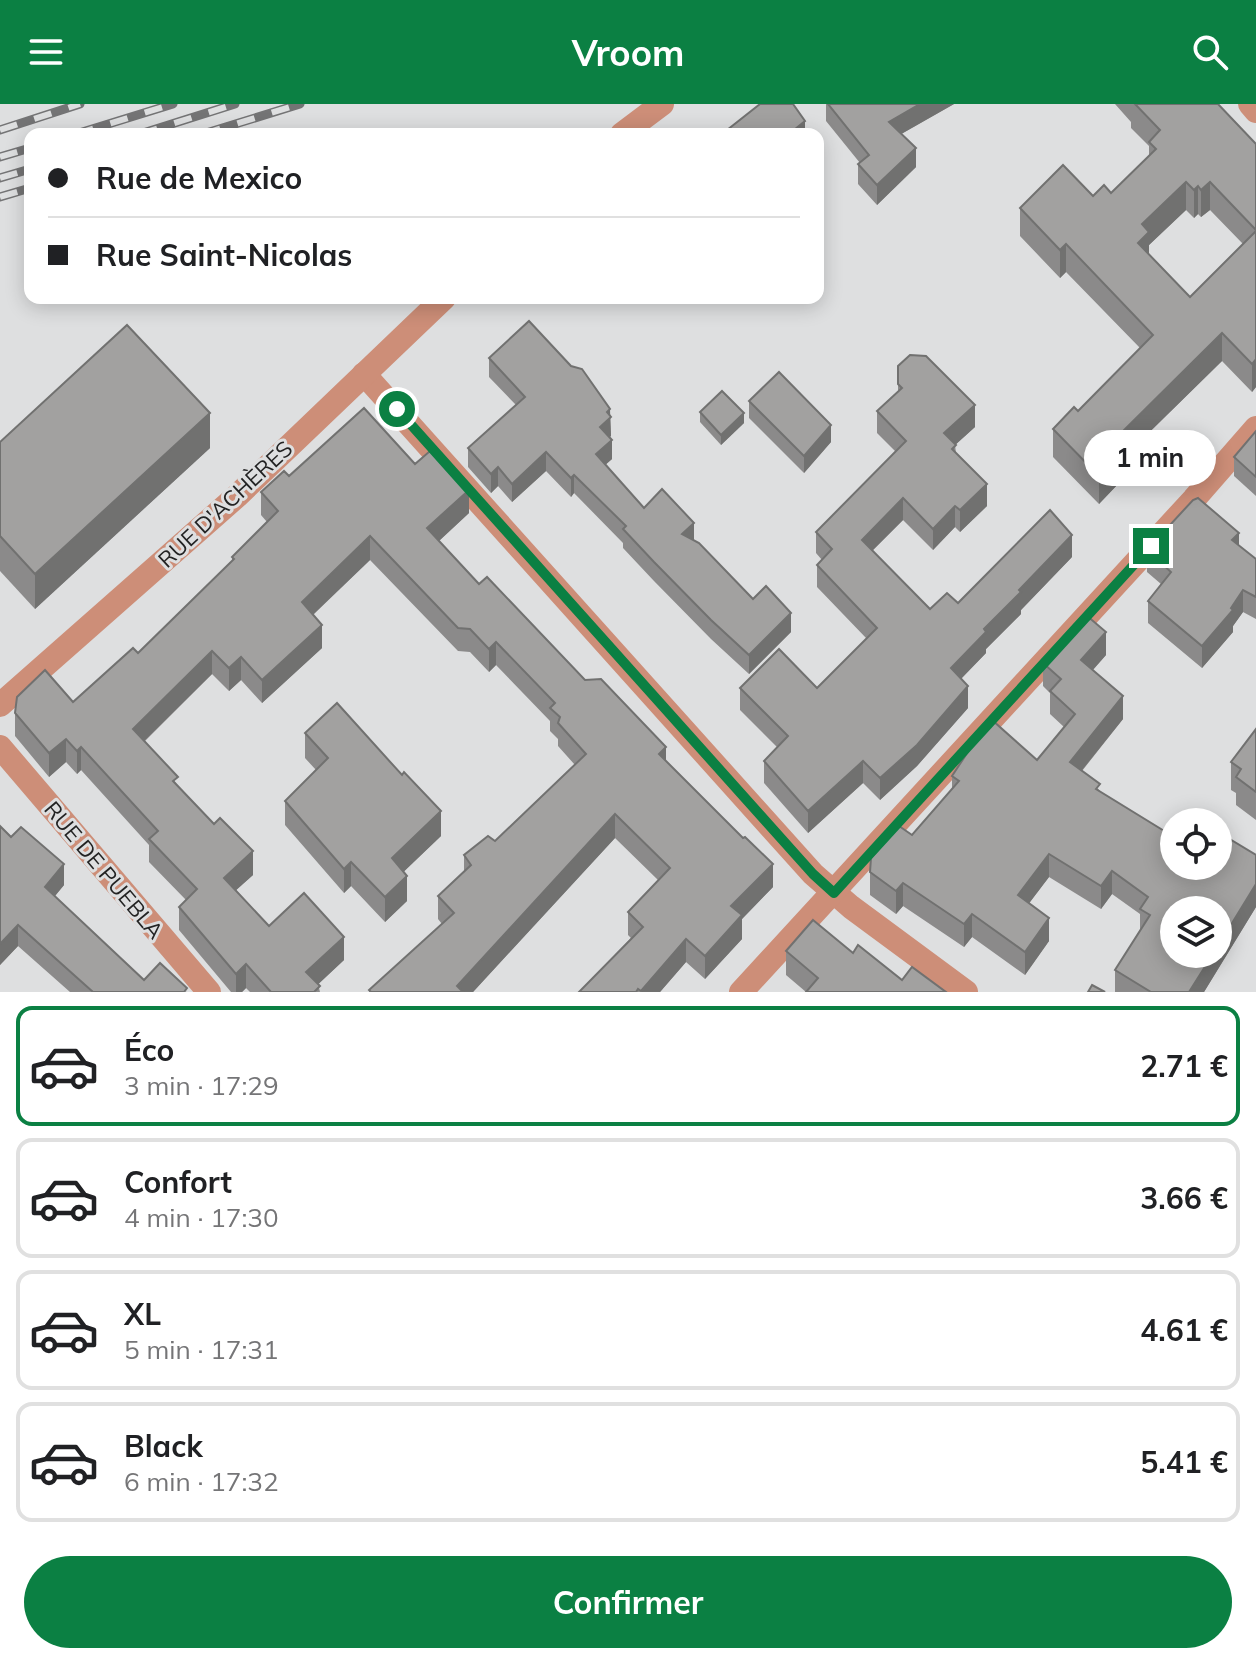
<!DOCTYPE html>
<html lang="fr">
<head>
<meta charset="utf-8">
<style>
  body { margin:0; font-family:Mulish,sans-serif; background:#f6f6f6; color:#202124; height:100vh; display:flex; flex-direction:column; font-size:30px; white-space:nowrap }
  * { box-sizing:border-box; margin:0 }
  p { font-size:26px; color:#757577 }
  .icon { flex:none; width:44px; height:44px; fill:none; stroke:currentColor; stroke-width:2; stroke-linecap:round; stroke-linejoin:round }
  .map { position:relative; height:888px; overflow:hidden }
  .panel { display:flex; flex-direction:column; background:#fff; flex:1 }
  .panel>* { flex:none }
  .top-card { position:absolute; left:24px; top:24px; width:800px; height:176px; border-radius:16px; box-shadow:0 4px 20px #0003; display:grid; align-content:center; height:176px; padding:0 24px; background:#fff }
  .controls { position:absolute; left:1160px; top:704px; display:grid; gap:16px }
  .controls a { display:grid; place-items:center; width:72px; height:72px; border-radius:50%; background:#fff; box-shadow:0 4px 20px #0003; font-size:40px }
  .end { position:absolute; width:36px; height:36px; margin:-18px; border:10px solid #0b8043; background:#fff; box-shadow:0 0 0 4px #fff }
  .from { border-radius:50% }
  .bubble { position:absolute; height:56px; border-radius:28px; background:#fff; box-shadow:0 4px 20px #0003; font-size:26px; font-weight:700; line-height:56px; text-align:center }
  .top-card b { display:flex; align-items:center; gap:28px; height:76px; font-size:30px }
  .top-card b+b { border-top:2px solid #e0e0e0 }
  .top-card i { width:20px; height:20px; background:#202124 }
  ul { padding:14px 0 0; list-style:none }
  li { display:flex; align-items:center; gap:24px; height:120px; margin:0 16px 12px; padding:0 8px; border:4px solid #e0e0e0; border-radius:16px }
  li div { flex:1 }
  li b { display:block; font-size:30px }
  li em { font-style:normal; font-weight:700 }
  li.active { border-color:#0b8043 }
  li>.icon { width:72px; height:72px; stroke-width:1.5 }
  .button { display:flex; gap:16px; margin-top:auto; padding:16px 24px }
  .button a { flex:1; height:92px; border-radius:48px; background:#0b8043; color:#fff; font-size:32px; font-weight:700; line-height:92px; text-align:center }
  header { display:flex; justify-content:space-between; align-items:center; height:104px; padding:0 24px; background:#0b8043; color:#fff; font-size:36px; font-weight:700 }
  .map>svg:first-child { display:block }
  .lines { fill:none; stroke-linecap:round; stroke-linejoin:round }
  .street { stroke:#cd8e78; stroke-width:24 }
  .rail-casing { stroke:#747475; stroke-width:9 }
  .rail { stroke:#dedfe0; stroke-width:6; stroke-dasharray:18; stroke-linecap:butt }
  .wall { fill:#8b8a8a; fill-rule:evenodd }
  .shaded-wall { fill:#717170 }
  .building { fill:#a2a1a0; stroke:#717170; stroke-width:2 }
  .route { stroke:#0b8043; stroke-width:10 }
  .labels { text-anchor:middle; stroke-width:6; stroke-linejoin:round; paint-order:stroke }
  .street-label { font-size:22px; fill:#232323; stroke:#dedfe0 }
</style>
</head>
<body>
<header><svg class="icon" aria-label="menu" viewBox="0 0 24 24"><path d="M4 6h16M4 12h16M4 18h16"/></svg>Vroom<svg class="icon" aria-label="search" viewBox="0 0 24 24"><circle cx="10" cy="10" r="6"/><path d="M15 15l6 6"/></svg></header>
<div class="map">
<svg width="1256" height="888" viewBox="0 0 1256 888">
  <rect width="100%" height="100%" fill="#dedfe0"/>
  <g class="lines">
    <!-- street -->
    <g class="street">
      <path d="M1250,0L1256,7"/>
      <path d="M622,30L662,0"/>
      <path d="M364,270L813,770L851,803L966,888"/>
      <path d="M0,601L237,392L444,194"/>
      <path d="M0,643L209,888"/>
      <path d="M741,888L1194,395L1256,324"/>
    </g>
    <defs>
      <g id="rail">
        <path d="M0,26L80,0"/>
        <path d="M76,30L173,0"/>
        <path d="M140,30L235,0"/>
        <path d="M203,30L300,0"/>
        <path d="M0,53L30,44"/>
        <path d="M0,74L30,65"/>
        <path d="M0,93L30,84"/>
      </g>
    </defs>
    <!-- rail casing -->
    <use href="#rail" class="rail-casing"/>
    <!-- rail -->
    <use href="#rail" class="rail"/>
  </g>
  <!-- wall -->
  <g class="wall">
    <path d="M826,0H954L901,30L916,63L877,101L858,80V60L860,59L826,17Z"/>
    <path d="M1115,0H1218L1256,40V283L1252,288L1222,257L1119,358V379L1099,400L1053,353V325L1078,307L1140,244L1066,168L1060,174L1020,132V104L1111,89L1149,52V42L1131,24V18ZM1186,106L1194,114L1198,110L1201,113L1210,106L1243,140L1190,193L1149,150V141Z"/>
    <path d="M489,254L610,312L611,332L609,333L612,355L605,361L644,404L694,436L753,495L791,528L749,570L711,535L654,477L623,444V439L574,389L571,393L546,367L512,398L498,382L491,389L468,363V344L516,301L489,273Z"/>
    <path d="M898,262L975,323L955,341L956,349L987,402L960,428L955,423L933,446L903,416L872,447L930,505L958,499L1072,453L1021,506V510L986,545V549L961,575L968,604L917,662L880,696L863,679L808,729L764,679V657L777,643L740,606V584H817L867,535L817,483V461L822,456L816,449V428L896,348L877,329V307L898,287Z"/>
    <path d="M749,297L831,338L804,369L749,314Z"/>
    <path d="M700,308L744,319L721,341L700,318Z"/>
    <path d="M1256,327V392L1234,372V353Z"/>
    <path d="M0,338L210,344L35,505L0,467Z"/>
    <path d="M415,360L469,409L439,437L479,480L585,576L666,658L773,783L742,815V835L705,875L686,858L660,888H579L631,834L628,831V808L658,776L615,734L473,888H369V886L442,820L438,815V792L464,768V751L495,737L575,661L558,642V635L550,627V617L496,561L489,568L470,548L458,547L370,456L313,511L322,544L262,599L241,576L229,587L212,570L145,637L178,682L253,771L236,786L269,822L344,856L318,880L320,888H250L246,884L242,888H231L179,826V803L186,796L149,758V741L81,666L77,670L66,658L49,673L15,632V609L73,598L138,549L232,458V453L267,418L261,411V388L289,372Z"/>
    <path d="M1239,442L1256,455V515L1243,508L1233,522V528L1202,564L1148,519V497L1161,480L1147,468V446Z"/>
    <path d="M1106,551L1093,566L1123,615L1082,667L1100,687L1174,762L1256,751V803L1204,888H1115V866L1140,826V810L1112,790L1101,805L1049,773L1029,799L1049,837L1025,871L972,833L964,843L903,802L896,810L870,791V768L912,731L952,685V672L1037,656L1064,623L1050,610V589L1043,582V559Z"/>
    <path d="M1256,625V716L1236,701V689L1231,686V658Z"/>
    <path d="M305,629L441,732L403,768L407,797L385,818L351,782L344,789L285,721V697L316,666L305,654Z"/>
    <path d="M0,722L64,781L55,792L144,876L187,888H70L18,842L0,861Z"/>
    <path d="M786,847L853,849L902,876L806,888L786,871Z"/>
  </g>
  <!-- shaded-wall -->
  <g class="shaded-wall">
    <path d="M920,0H954L889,37V18Z"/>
    <path d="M805,17V30H789Z"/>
    <path d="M916,44V63L877,101V81Z"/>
    <path d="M1186,78V106L1149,141V156L1138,139L1142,120Z"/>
    <path d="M1210,78V106L1201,113V86Z"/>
    <path d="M1198,82V110L1194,114V86Z"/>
    <path d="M1066,140V168L1060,174V146Z"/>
    <path d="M1222,229V257L1119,358V379L1099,400V372L1109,341Z"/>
    <path d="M1256,255V283L1252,288V260Z"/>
    <path d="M975,301V323L944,351V329Z"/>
    <path d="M610,305L611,332L600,342V323L607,308Z"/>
    <path d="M210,309V344L35,505V470Z"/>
    <path d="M744,309V319L721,341V331Z"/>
    <path d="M831,321V338L804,369V352Z"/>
    <path d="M612,336V355L596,369V350Z"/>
    <path d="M546,348V367L512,398V380Z"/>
    <path d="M498,363V382L491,389V370Z"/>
    <path d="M574,371V389L571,393V374Z"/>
    <path d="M987,380V402L960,428V406Z"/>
    <path d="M469,386V409L427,448V424Z"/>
    <path d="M903,394V416L862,457V436Z"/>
    <path d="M955,402V423L933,446V425Z"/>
    <path d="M694,419V437L682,430Z"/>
    <path d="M1239,429V450L1232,436Z"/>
    <path d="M1072,431V453L1021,506V510L986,545V549L951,585V564L1019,486Z"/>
    <path d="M370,432V456L302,521V498Z"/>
    <path d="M1243,486V508L1233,522V528L1202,564V542L1231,504Z"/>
    <path d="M791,509V528L749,570V551Z"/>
    <path d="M322,521V544L262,599V576Z"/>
    <path d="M1106,528V551L1081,579V556Z"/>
    <path d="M496,538V561L489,568V545Z"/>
    <path d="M212,547V570L133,648V625Z"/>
    <path d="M241,553V576L229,587V564Z"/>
    <path d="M968,582V604L917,662L880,696V674Z"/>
    <path d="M1123,592V615L1070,681V658Z"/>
    <path d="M66,635V658L49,673V649Z"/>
    <path d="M81,643V666L77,670V647Z"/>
    <path d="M666,643V666L659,650Z"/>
    <path d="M863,657V679L808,729V707Z"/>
    <path d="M441,707V732L392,779V754Z"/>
    <path d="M615,710V734L473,888H457V882Z"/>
    <path d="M253,747V771L224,797V774Z"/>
    <path d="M1049,750V773L1018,814V791Z"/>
    <path d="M351,758V782L344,789V765Z"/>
    <path d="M64,760V781L45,804V783Z"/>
    <path d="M773,760V783L742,815V835L705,875V852L731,802Z"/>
    <path d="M1112,767V790L1101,805V782Z"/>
    <path d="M407,772V797L385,818V793Z"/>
    <path d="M903,779V802L896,810V787Z"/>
    <path d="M1256,780V803L1204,888H1189L1213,850H1218V842Z"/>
    <path d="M972,810V833L964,843V820Z"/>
    <path d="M1049,814V837L1025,871V848Z"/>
    <path d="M18,821V842L0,861V840Z"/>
    <path d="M344,833V856L310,888L306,868Z"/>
    <path d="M686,835V858L660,888H641Z"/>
    <path d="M246,860V884L242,888H236V870Z"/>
  </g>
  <!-- building -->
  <g class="building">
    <path d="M760,0H793L805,17L789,30H722Z"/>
    <path d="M828,0H920L889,18L916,44L877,81L858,60L869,51Z"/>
    <path d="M1135,0H1218L1256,40V126L1210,78L1201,86L1198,82L1194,86L1186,78L1142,120L1149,128L1138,139L1190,193L1256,127V255L1252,260L1222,229L1109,341L1119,351L1099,372L1053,325L1074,303L1078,307L1153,231L1066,140L1060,146L1020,104L1063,61L1093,92L1104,81L1111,89L1156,45L1149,38L1160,26Z"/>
    <path d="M529,217L571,262L582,265L610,305L607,308L611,313L600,323L612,336L596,350L644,404L662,385L694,419L682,430L699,439L753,495L766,482L791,509L749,551L711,516L654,458L623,425L626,422L574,371L571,374L546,348L512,380L498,363L491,370L468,344L525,293L489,254Z"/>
    <path d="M127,221L210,309L35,470L0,432V338Z"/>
    <path d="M910,251L926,252L975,301L944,329L956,341L952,345L987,380L960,406L955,402L933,425L903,394L862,436L930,505L947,489L958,499L1050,406L1072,431L1019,486L1021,488L984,525L986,528L951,564L968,582L917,641L880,674L863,657L808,707L764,657L788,632L740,584L779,545L817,584L877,524L817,461L832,445L816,428L906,337L877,307L902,284L898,280V262Z"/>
    <path d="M779,268L831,321L804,352L749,297Z"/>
    <path d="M722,287L744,309L721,331L700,308Z"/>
    <path d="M364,304L415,360L430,347L469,386L427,424L479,480L487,473L585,576L601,575L666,643L659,650L743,734L745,733L773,760L731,802L742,811L705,852L686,835L641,887L638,885L636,888H579L643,823L628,808L670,764L615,710L457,882L463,888H371L369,886L454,809L438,792L471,761L464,751L488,732L495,737L586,650L558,619L560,613L550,604L555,599L496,538L489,545L470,525L458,524L370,432L302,498L322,521L262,576L241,553L229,564L212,547L133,625L178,673L173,677L214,720L220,714L253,747L224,774L269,822L304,789L344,833L306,868L320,882L314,888H271L246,860L236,870L179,803L197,785L149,735L158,727L81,643L77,647L66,635L49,649L15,609L17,593L45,566L73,598L133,544L138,549L234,455L232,453L278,407L261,388L284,367L289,372Z"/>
    <path d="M1256,327V373L1234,353Z"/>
    <path d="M1198,394L1239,429L1232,436L1256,455V493L1243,486L1231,504L1233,506L1202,542L1148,497L1171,468L1147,446L1193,396Z"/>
    <path d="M1086,511L1106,528L1081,556L1123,592L1070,658L1100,680L1096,685L1174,733V762H1218V728L1256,751V780L1218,842V806H1174V850H1213L1189,888H1151L1115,866L1150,811L1140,805L1148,793L1112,767L1101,782L1049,750L1018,791L1049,814L1025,848L972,810L964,820L903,779L896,787L870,768L871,754L899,722L912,731L959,677L952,672L979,631L992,616L1037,656L1075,610L1050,587L1061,575L1043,559Z"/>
    <path d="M337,599L402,671L404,668L441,707L392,754L407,772L385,793L351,758L344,765L285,697L328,654L305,629Z"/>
    <path d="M1256,625V688L1236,673L1241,665L1231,658Z"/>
    <path d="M0,722L11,733L21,723L64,760L45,783L144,876L160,859L187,884L184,888H93L18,821L0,840Z"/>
    <path d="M813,816L853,849L858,841L902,876L912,863L946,888H806L818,874L786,847Z"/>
    <path d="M1092,881L1105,888H1088Z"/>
  </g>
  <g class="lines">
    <!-- route -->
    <path class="route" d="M397,305L813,770L834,789L1151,442"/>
  </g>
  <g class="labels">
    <!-- street labels -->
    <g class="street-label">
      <text transform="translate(225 400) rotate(-43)" y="8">RUE D'ACHÈRES</text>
      <text transform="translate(104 766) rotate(50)" y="8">RUE DE PUEBLA</text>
    </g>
  </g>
</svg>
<div class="controls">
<a><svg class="icon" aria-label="locate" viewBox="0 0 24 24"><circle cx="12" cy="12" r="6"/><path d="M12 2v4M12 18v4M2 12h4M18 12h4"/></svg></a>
<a><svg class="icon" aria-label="layers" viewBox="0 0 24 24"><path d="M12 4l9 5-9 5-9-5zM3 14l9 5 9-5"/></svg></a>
</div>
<i class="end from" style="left:397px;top:305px"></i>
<i class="end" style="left:1151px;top:442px"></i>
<div class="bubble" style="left:1084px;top:326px;width:132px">1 min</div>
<div class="top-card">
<b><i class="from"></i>Rue de Mexico</b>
<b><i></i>Rue Saint-Nicolas</b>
</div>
</div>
<section class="panel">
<ul>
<li class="active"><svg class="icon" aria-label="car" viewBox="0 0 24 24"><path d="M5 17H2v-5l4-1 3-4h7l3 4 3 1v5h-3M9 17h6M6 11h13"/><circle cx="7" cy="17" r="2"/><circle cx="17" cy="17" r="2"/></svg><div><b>Éco</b><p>3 min · 17:29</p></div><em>2.71 €</em></li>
<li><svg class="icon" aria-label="car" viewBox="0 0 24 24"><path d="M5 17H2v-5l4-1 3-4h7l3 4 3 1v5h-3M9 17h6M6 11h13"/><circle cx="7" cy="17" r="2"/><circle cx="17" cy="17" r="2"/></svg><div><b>Confort</b><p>4 min · 17:30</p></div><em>3.66 €</em></li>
<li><svg class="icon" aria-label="car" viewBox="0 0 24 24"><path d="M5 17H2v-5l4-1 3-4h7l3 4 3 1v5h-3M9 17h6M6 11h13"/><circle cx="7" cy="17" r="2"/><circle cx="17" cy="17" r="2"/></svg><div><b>XL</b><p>5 min · 17:31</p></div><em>4.61 €</em></li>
<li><svg class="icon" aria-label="car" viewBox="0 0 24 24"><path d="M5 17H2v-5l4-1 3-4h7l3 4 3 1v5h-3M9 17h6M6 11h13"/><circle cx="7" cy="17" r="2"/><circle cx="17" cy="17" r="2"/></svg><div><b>Black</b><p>6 min · 17:32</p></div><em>5.41 €</em></li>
</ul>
<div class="button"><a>Confirmer</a></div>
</section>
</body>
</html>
